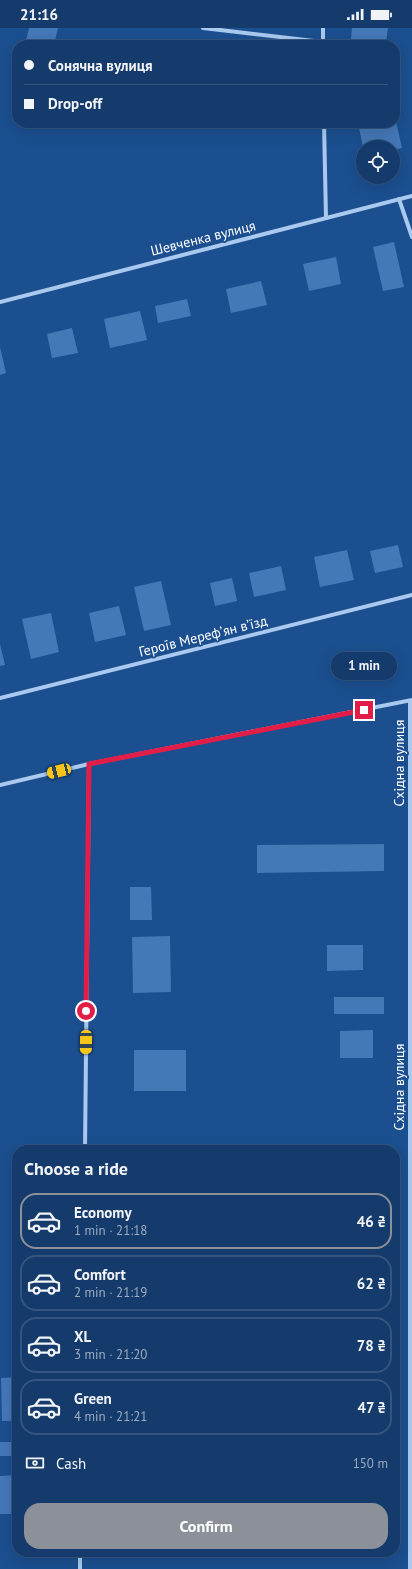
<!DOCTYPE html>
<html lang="en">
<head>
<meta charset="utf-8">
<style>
  body { margin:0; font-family:"PT Sans",sans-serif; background:#214673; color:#f1f3f6; height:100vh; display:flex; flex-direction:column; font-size:15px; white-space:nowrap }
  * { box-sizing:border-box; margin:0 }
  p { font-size:13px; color:#9dadc1 }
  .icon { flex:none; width:22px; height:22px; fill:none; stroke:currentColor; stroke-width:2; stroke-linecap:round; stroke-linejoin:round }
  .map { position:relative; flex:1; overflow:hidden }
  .panel { position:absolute; left:12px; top:1117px; width:388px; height:412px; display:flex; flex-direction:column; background:#143b6b; border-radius:16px; box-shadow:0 4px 16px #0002,0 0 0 1px #33557e }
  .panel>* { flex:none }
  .banner { position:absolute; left:12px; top:12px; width:388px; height:88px; border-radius:16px; box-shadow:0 4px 16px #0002,0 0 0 1px #33557e; display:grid; align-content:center; height:88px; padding:0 12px; background:#143b6b }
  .controls { position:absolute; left:356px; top:112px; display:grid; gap:8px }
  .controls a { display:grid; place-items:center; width:44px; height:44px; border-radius:50%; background:#143b6b; box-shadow:0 4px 16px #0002,0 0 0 1px #33557e; font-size:20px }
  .end { position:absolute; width:18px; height:18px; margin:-9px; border:5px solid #e11d48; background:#fff; box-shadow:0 0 0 2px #fff }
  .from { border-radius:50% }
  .bubble { position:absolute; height:28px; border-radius:14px; background:#143b6b; box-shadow:0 4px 16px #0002,0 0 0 1px #33557e; font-size:13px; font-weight:700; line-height:28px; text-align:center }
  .car { position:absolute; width:12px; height:24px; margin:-12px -6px; border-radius:5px; box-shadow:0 0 3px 1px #0007; background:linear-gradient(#f5c518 24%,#345 0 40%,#f5c518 0 76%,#345 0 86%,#f5c518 0) }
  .banner b { display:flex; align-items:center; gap:14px; height:38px; font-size:15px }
  .banner b+b { border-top:1px solid #33557e }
  .banner i { width:10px; height:10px; background:#f1f3f6 }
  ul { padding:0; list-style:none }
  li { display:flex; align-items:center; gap:12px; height:56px; margin:0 8px 6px; padding:0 4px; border:2px solid #33557e; border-radius:16px }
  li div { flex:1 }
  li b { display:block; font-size:15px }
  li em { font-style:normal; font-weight:700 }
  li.selected { border-color:#8c9099 }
  li>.icon { width:36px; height:36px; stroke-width:1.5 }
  h2 { padding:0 12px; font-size:18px; line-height:48px }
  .pay { display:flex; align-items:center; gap:10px; height:44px; padding:0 12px; font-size:15px }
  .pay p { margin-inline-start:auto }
  .cta { display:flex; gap:8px; margin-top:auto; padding:8px 12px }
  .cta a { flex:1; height:46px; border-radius:16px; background:#8c9099; color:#fff; font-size:16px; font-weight:700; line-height:46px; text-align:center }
  .status { display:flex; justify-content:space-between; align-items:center; height:28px; padding:0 20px; background:#143b6b; direction:ltr }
  .status svg { height:11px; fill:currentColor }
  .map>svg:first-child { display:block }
  .building { fill:#4478b7 }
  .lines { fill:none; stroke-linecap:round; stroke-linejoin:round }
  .street { stroke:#a9c9ee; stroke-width:4 }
  .route { stroke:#e11d48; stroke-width:5 }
  .labels { text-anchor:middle; stroke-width:4; stroke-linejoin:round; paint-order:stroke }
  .street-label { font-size:14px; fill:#fff; stroke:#1b4f8f }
</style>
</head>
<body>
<div class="status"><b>21:16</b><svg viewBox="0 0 49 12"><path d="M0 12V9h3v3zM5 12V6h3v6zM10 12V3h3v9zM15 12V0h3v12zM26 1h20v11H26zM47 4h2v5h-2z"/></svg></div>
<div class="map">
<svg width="412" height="1541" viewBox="0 0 412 1541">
  <rect width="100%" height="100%" fill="#1b4f8f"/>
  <!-- building -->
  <g class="building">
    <path d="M29,0H58L54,17H25Z"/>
    <path d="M352,0H388L386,14L351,11Z"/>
    <path d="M395,89L402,120L393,122V119H363L358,95H395Z"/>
    <path d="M394,214L404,259L383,263L373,219Z"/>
    <path d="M336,229L341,256L309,263L303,236Z"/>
    <path d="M261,253L267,277L231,285L226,261Z"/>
    <path d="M187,271L191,288L158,295L155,278Z"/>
    <path d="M140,283L147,312L110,320L104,291Z"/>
    <path d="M72,300L78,325L52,330L47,306Z"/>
    <path d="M0,319L6,345L0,347Z"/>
    <path d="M398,517L403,539L375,545L370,523Z"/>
    <path d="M347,522L354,552L320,559L314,529Z"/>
    <path d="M281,538L286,562L254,569L249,545Z"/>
    <path d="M232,550L237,573L215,578L210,555Z"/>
    <path d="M161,553L171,597L144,603L134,559Z"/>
    <path d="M119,578L126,607L95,614L89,585Z"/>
    <path d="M51,585L59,624L31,631L22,591Z"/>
    <path d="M0,616L5,637L0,638Z"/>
    <path d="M384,816V843L257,845V817Z"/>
    <path d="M130,859H151L152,892H130Z"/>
    <path d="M170,908L171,964L133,965L132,909Z"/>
    <path d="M327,917H363V942L327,943Z"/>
    <rect x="334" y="969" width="50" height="17"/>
    <path d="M373,1002V1030H340V1003Z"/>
    <rect x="134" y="1022" width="52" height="41"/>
    <path d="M17,1349V1393H2L1,1350Z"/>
    <rect x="0" y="1414" width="17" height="14"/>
    <path d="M17,1447V1486H0V1448Z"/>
  </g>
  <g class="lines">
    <!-- street -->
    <g class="street">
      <path d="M203,0L323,14"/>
      <path d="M323,0V17"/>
      <path d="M324,95L326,190"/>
      <path d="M399,171L412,209"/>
      <path d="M0,274L412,168"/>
      <path d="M0,670L412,567"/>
      <path d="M0,757L89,736L412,672"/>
      <path d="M85,1122L89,736"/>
      <path d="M80,1541V1524"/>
      <path d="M410,1541V673"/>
    </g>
  </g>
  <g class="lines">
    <!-- route -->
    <path class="route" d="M86,983L89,736L364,682"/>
  </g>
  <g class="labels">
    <!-- street labels -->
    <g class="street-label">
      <text transform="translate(203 210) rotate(-14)" y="5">Шевченка вулиця</text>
      <text transform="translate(203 608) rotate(-14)" y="5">Героїв Мерефʼян вʼїзд</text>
      <text transform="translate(399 735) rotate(-90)" y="5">Східна вулиця</text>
      <text transform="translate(399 1059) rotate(-90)" y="5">Східна вулиця</text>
    </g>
  </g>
</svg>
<div class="controls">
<a><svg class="icon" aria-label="locate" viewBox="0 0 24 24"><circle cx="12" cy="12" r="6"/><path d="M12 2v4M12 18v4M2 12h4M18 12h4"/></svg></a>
</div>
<i class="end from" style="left:86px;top:983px"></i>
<i class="end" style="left:364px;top:682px"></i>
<div class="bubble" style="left:331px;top:624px;width:66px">1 min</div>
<i class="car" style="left:59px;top:743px;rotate:256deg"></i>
<i class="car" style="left:86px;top:1014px;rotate:181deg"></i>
<div class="banner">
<b><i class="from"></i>Сонячна вулиця</b>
<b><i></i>Drop-off</b>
</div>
<section class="panel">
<h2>Choose a ride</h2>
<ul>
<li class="selected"><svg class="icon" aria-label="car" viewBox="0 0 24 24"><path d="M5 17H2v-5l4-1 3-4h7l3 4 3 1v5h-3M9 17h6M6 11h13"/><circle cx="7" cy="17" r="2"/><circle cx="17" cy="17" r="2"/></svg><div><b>Economy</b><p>1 min · 21:18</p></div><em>46 ₴</em></li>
<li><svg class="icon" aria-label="car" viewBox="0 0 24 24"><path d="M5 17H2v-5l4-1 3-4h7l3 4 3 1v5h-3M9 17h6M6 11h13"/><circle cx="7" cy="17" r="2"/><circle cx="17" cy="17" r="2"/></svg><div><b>Comfort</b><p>2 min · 21:19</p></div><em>62 ₴</em></li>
<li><svg class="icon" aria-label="car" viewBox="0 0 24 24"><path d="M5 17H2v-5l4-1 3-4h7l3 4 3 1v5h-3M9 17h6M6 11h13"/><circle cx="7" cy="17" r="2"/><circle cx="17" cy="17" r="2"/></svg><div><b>XL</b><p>3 min · 21:20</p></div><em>78 ₴</em></li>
<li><svg class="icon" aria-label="car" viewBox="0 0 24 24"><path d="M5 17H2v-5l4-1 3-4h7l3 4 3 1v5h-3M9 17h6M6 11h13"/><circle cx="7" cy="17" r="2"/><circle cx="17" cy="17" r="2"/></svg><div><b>Green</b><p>4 min · 21:21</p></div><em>47 ₴</em></li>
</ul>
<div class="pay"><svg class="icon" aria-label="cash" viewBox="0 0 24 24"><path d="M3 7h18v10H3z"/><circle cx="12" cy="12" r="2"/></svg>Cash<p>150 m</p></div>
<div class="cta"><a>Confirm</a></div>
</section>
</div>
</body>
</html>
